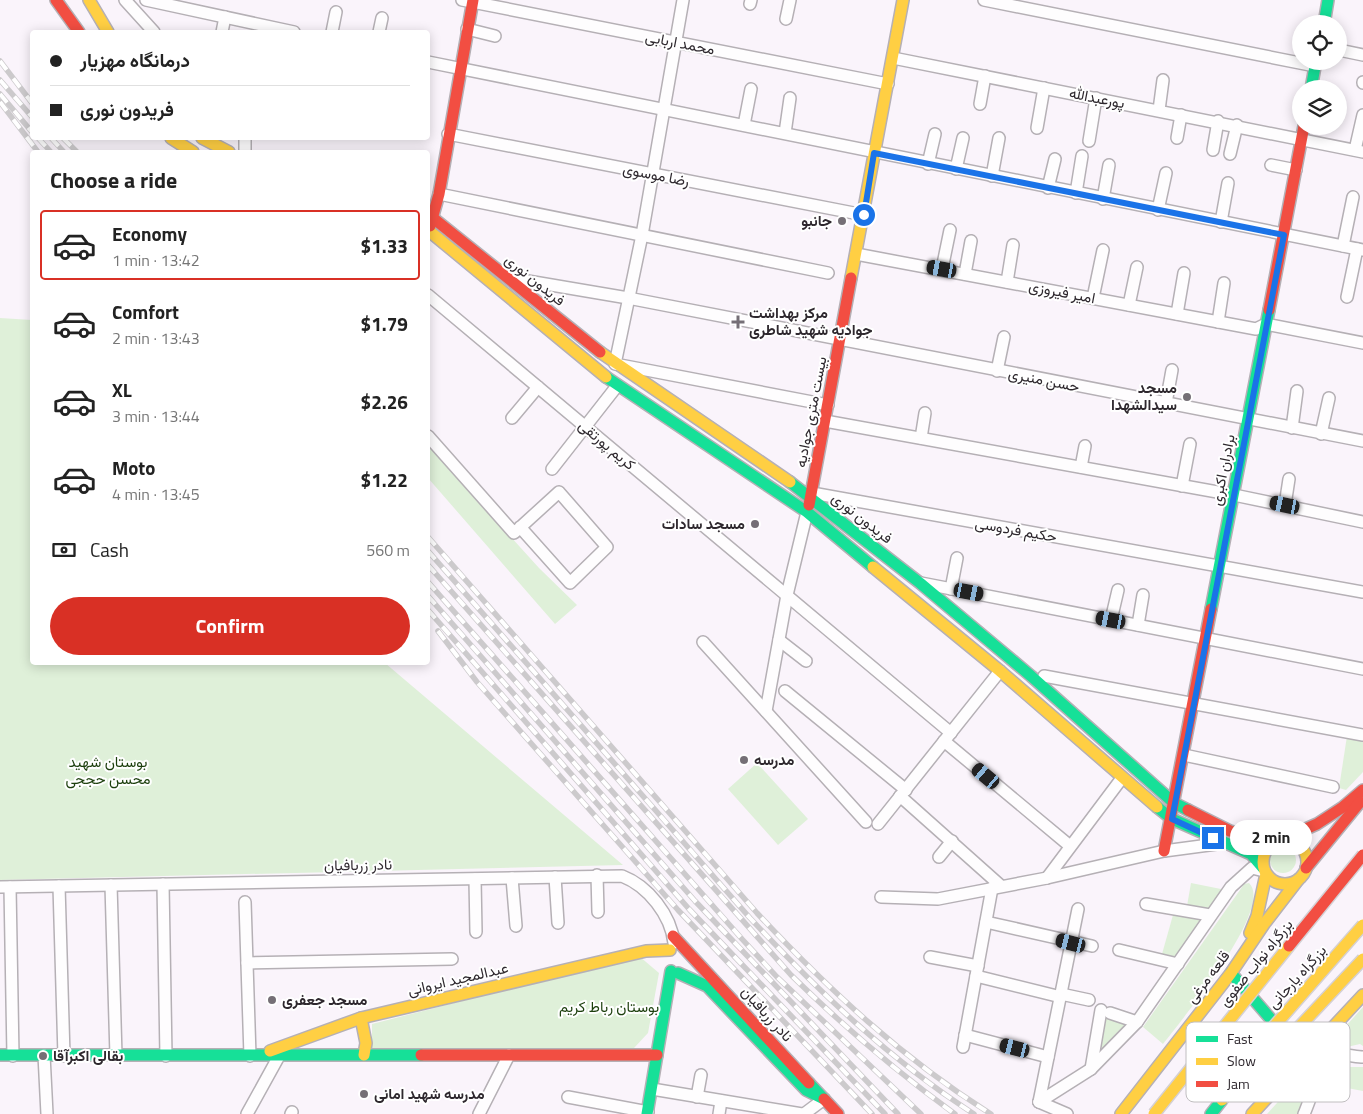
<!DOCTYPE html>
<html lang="en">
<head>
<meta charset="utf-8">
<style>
  body { margin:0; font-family:"Titillium Web",Vazirmatn,sans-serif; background:#f6f6f6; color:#222; height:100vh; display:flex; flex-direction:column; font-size:19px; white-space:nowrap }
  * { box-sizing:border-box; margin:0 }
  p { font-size:16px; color:#767676 }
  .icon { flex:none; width:28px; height:28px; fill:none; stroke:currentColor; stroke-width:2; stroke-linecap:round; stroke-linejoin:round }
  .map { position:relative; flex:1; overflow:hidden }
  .details { position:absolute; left:30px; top:150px; width:400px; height:515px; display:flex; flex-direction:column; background:#fff; border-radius:5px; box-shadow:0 2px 12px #0003 }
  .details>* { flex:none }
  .banner { position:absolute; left:30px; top:30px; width:400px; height:110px; border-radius:5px; box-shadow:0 2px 12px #0003; display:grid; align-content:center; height:110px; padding:0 20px; background:#fff }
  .controls { position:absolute; left:1292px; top:15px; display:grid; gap:10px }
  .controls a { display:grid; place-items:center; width:55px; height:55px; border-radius:50%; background:#fff; box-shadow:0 2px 12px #0003; font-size:25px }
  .end { position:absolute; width:22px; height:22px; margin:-11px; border:6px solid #1a73e8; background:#fff; box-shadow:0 0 0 2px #fff }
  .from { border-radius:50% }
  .bubble { position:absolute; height:35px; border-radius:18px; background:#fff; box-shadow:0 2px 12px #0003; font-size:16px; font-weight:700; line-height:35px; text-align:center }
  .car { position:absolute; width:15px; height:30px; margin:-15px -8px; border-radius:6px; box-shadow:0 0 4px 1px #0007; background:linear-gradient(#222 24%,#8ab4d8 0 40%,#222 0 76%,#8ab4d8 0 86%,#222 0) }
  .banner b { display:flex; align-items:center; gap:18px; height:48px; font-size:19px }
  .banner b+b { border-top:1px solid #e0e0e0 }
  .banner i { width:12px; height:12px; background:#222 }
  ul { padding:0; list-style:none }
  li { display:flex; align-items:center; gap:15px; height:70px; margin:0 10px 8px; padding:0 10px; border:2px solid transparent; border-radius:5px }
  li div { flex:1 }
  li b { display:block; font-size:19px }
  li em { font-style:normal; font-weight:700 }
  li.selected { border-color:#d93025 }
  li>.icon { width:45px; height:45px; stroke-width:1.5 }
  h2 { padding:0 20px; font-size:22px; line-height:60px }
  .pay { display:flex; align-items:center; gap:12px; height:55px; padding:0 20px; font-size:19px }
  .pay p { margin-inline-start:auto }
  .primary-button { display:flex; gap:10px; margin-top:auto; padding:10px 20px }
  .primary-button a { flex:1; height:58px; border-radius:30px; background:#d93025; color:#fff; font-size:20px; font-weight:700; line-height:58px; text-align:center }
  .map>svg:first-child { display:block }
  .green { fill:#dff0d9 }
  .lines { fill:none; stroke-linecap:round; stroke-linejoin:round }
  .street-casing { stroke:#b5b0b5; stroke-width:14 }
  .fast-casing { stroke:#b5b0b5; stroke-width:14 }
  .slow-casing { stroke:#b5b0b5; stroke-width:14 }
  .jam-casing { stroke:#b5b0b5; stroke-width:14 }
  .street { stroke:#fefdfe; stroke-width:11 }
  .fast { stroke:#16e098; stroke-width:11 }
  .slow { stroke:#ffcf43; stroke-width:11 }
  .jam { stroke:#f24e42; stroke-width:11 }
  .rail-casing { stroke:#cccacc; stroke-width:5.5 }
  .rail { stroke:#fff; stroke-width:4; stroke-dasharray:11; stroke-linecap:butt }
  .slow-bridge-casing { stroke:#d4d0d4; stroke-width:14; stroke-linecap:butt }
  .jam-bridge-casing { stroke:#d4d0d4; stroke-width:14; stroke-linecap:butt }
  .slow-bridge { stroke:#ffcf43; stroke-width:11 }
  .jam-bridge { stroke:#f24e42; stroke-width:11 }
  .route { stroke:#1a73e8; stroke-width:6 }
  .poi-dot { fill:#756f76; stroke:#fff; stroke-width:2 }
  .labels { text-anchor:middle; stroke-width:4; stroke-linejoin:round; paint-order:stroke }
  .street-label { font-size:15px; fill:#2e282e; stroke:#fff }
  .poi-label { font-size:15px; font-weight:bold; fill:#2e282e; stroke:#fff; text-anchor:start }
  .park-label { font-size:15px; fill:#1c3f0d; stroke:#fff }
  .key { fill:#fff; stroke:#c0bec0; stroke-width:1 }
  .key-label { font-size:14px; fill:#2e282e }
</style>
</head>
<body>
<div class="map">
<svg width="1363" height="1114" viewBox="0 0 1363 1114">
  <rect width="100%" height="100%" fill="#faf4fb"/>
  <!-- green -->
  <g class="green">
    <path d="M0,318L32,320V662L385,663L623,865L0,880Z"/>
    <path d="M428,445L539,568L577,605L555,624L428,478Z"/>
    <path d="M1347,736L1363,741V772L1346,790L1339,788Z"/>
    <path d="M757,763L808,819L778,845L728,789Z"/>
    <circle cx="1283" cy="860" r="13"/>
    <path d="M1191,883L1226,890L1210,910L1187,906Z"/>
    <path d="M1249,883C1275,907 1181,1021 1163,1044L1143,1027L1240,890L1244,884Z"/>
    <path d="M1173,915L1201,920L1176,957L1162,954Z"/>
    <path d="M639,956L659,973L648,1033L634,1048H372V1024Z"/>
    <path d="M1363,1007V1046L1360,1044L1334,1050L1317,1062L1313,1085L1298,1114H1267Z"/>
    <path d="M1106,1018L1126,1024L1101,1050Z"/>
    <path d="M1340,1067H1363V1091L1331,1085V1079Z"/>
  </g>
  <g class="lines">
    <defs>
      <g id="street">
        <path d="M125,0L154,32"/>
        <path d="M146,0L294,32"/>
        <path d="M462,0L888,84"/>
        <path d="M683,0L642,235L615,364L828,405"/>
        <path d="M984,0L1315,66"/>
        <path d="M750,4L751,0"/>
        <path d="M786,19L790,0"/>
        <path d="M467,29L495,36"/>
        <path d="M222,32L225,17"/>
        <path d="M332,32L336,12"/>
        <path d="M379,32L382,18"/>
        <path d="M1339,50L1363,55"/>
        <path d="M893,58L1363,152"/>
        <path d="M428,62L1363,250"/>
        <path d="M1363,83V82"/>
        <path d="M980,104L985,76"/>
        <path d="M1159,110L1163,80"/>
        <path d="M744,125L751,89"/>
        <path d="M1037,128L1044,88"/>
        <path d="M785,133L790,98"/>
        <path d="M448,134L864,215"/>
        <path d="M1177,138L1181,115"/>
        <path d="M1089,141L1096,98"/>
        <path d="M1213,150L1218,121"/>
        <path d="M1355,150L1363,115"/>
        <path d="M245,152V138"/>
        <path d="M1230,154L1237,125"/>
        <path d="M928,164L935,134"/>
        <path d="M1271,165L1296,170"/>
        <path d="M956,169L963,138"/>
        <path d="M992,176L999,138"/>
        <path d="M1048,188L1055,159"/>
        <path d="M1076,193L1082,156"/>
        <path d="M439,194L828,273"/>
        <path d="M1103,199L1109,165"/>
        <path d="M1158,210L1166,173"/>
        <path d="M1221,222L1228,183"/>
        <path d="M1343,246L1353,197"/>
        <path d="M856,254L1256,329L1266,324L1363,343"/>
        <path d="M942,269L950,230"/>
        <path d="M965,274L971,241"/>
        <path d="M510,278L628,298L1363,441"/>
        <path d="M1007,282L1013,245"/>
        <path d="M428,295L951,733"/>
        <path d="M1347,297L1357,249"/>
        <path d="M1093,298L1103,250"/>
        <path d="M1129,305L1137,267"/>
        <path d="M1177,314L1184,273"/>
        <path d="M1218,322L1224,283"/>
        <path d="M997,371L1004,337"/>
        <path d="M1166,403L1172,370"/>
        <path d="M512,418L538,387"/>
        <path d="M825,421L1234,495L1363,522"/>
        <path d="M1292,428L1297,391"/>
        <path d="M1321,434L1329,398"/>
        <path d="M428,436L514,533L559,492L607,547L570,583L520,527"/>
        <path d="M921,438L925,413"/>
        <path d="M1081,467L1085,446"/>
        <path d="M552,469L617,386"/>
        <path d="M1182,486L1190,444"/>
        <path d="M812,493L1363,592"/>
        <path d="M1285,505L1289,479"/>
        <path d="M921,583L1363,669"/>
        <path d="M951,589L957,558"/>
        <path d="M1111,620L1118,590"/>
        <path d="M1138,625L1143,595"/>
        <path d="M779,640L806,661"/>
        <path d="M703,642L866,822"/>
        <path d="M1044,676L1363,735"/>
        <path d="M785,691L906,790"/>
        <path d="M766,711L787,595L807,512"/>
        <path d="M944,741L1070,846"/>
        <path d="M1184,755L1333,787"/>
        <path d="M900,796L1001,886"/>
        <path d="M878,824L1000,671"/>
        <path d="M939,857L952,841"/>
        <path d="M597,875L598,912"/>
        <path d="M555,877L558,923"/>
        <path d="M512,878L516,926"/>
        <path d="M1047,878L1122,778"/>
        <path d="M475,879L476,932"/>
        <path d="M163,884L166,1056"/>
        <path d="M111,885L116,1056"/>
        <path d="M59,886L64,1056"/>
        <path d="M0,887L622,876C648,886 671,915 674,943"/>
        <path d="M10,887L13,1056"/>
        <path d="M881,897L938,899L1047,878L1164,851L1224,843"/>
        <path d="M245,902L250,1056"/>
        <path d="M1146,904L1210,915"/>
        <path d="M986,922L1092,946"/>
        <path d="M1119,950L1178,964"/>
        <path d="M930,957L978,966"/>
        <path d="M247,963L452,959"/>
        <path d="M976,976L1061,997"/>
        <path d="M1061,994L1089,1000"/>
        <path d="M1110,1013L1137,1022"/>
        <path d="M965,1035L1048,1057"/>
        <path d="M963,1047L992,888"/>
        <path d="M44,1055L47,1114"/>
        <path d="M1091,1069L1101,1010"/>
        <path d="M652,1089L802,1114"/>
        <path d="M568,1097L648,1112"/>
        <path d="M697,1097L701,1075"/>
        <path d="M1039,1102L1091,1069L1137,1022L1231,887L1252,868L1264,871"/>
        <path d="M1039,1102L1078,909"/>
        <path d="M1039,1102L1067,1114"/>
        <path d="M247,1114L279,1056"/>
        <path d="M291,1114L292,1112"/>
        <path d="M479,1114L509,1055"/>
        <path d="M719,1114L721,1101"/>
        <path d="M804,1114L824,1099"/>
        <path d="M1304,1114C1312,1096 1320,1059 1343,1055C1349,1055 1357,1057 1363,1057"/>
      </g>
      <g id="fast">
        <path d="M1324,24L1328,0"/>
        <path d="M1311,89L1316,61"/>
        <path d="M606,377L807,512L873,567"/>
        <path d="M790,482L920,583L1031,676L1174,803L1188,810"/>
        <path d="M1211,609L1269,310"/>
        <path d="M1157,807L1172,819L1251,854L1263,868"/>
        <path d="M678,973L707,986L806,1090L824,1099L809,1083"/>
        <path d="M1231,973L1282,1032"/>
        <path d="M0,1055H421"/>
        <path d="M647,1114L671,971"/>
        <path d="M1211,1114L1222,1100"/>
      </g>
      <g id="slow">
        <path d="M89,0L108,32"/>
        <path d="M171,138L193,152"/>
        <path d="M202,138L229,152"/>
        <path d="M428,230L606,377"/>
        <path d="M851,278L903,0"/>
        <path d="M600,352L790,482"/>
        <path d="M873,567L1000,671L1157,807"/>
        <circle cx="1285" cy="862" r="22"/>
        <path d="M1250,933L1257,916L1266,874"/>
        <path d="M361,1018L366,1043L364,1055"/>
        <path d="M270,1051L361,1018L646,951L670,950"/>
        <path d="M1121,1114L1231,973L1264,924L1298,880"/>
        <path d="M1252,1114L1363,995"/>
      </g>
      <g id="jam">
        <path d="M56,0L79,32"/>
        <path d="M428,214L600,352"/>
        <path d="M430,226L439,194L473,0"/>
        <path d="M1269,310L1304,126"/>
        <path d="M809,505L851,278"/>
        <path d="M1188,810L1230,831L1274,843L1317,824L1343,807L1363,790"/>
        <path d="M1164,851L1211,609"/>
        <path d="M1306,868L1360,802"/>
        <path d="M673,936L809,1083"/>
        <path d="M421,1055H657"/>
        <path d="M824,1099L838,1114"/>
      </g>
    </defs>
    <!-- street casing -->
    <use href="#street" class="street-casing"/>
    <!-- fast casing -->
    <use href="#fast" class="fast-casing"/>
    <!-- slow casing -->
    <use href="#slow" class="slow-casing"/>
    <!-- jam casing -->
    <use href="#jam" class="jam-casing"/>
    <!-- street -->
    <use href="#street" class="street"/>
    <!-- fast -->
    <use href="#fast" class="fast"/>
    <!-- slow -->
    <use href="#slow" class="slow"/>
    <!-- jam -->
    <use href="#jam" class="jam"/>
    <defs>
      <g id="rail">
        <path d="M0,61L32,103"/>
        <path d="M0,80L32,117"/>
        <path d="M0,94L32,132"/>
        <path d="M0,102L38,152"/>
        <path d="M38,138L51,152"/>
        <path d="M51,138L64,152"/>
        <path d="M63,138L77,152"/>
        <path d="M428,537L757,913C828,989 903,1059 991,1114"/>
        <path d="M428,551L750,918C818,991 890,1060 974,1114"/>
        <path d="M428,565L791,975C842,1025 897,1072 955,1114"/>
        <path d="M428,582L742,939L777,977L921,1114"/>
        <path d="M428,596L695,901L898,1114"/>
        <path d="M428,610L689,909L885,1114"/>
        <path d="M438,631L477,682L678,910L872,1114"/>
      </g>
    </defs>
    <!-- rail casing -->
    <use href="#rail" class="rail-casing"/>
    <!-- rail -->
    <use href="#rail" class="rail"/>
    <defs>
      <g id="slow-bridge">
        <path d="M1241,1083L1269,1059L1363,959"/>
        <path d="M1222,1100L1255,1048L1363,925"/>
        <path d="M1154,1114L1289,946"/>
      </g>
      <path id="jam-bridge" d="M1289,946L1363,855"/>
    </defs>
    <!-- slow-bridge casing -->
    <use href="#slow-bridge" class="slow-bridge-casing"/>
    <!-- jam-bridge casing -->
    <use href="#jam-bridge" class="jam-bridge-casing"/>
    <!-- slow-bridge -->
    <use href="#slow-bridge" class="slow-bridge"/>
    <!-- jam-bridge -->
    <use href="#jam-bridge" class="jam-bridge"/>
  </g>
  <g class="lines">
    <!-- route -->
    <path class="route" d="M864,215L874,153L1284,235L1172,819L1213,838"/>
  </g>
  <!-- markers -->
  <g class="poi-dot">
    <circle cx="842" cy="221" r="5"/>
    <path d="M735.5 314.5h5v5h5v5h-5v5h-5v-5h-5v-5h5z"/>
    <circle cx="1187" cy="397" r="5"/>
    <circle cx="755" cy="524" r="5"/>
    <circle cx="744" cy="760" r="5"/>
    <circle cx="272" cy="1000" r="5"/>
    <circle cx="43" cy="1056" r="5"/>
    <circle cx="364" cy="1094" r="5"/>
  </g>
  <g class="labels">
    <!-- street labels -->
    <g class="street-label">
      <text transform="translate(680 43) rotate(11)" y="5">محمد اربابی</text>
      <text transform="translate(1097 98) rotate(11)" y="5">پورعبدالله</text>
      <text transform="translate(656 175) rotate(11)" y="5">رضا موسوی</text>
      <text transform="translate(535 280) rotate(39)" y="5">فریدون نوری</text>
      <text transform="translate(1062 292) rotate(11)" y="5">امیر فیروزی</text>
      <text transform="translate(1044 380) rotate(11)" y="5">حسن منیری</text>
      <text transform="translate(811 412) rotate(-79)" y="5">بیست متری جوادیه</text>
      <text transform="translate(607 445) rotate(40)" y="5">کریم پورتقی</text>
      <text transform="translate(1223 470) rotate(-79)" y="5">برادران اکبری</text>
      <text transform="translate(862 518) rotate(38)" y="5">فریدون نوری</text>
      <text transform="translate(1016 530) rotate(10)" y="5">حکیم فردوسی</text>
      <text transform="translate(358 865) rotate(-1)" y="5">نادر زربافیان</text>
      <text transform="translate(1256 963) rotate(-51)" y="5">بزرگراه نواب صفوی</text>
      <text transform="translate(1208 977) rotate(-53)" y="5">قلعه مرغی</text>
      <text transform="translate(1297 977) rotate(-48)" y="5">بزرگراه یارجانی</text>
      <text transform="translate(458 979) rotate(-13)" y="5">عبدالمجید ایروانی</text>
      <text transform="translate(767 1014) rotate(48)" y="5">نادر زربافیان</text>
    </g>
    <!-- poi labels -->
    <g class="poi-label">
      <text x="832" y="226" text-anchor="end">جانبو</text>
      <text x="749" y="318">مرکز بهداشت<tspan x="749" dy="17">جوادیه شهید شاطری</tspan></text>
      <text x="1177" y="393" text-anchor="end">مسجد<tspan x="1177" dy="17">سیدالشهدا</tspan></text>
      <text x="745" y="529" text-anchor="end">مسجد سادات</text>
      <text x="754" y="765">مدرسه</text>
      <text x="282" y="1005">مسجد جعفری</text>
      <text x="53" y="1061">بقالی اکبرآقا</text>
      <text x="374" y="1099">مدرسه شهید امانی</text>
    </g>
    <!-- park labels -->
    <g class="park-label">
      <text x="108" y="767">بوستان شهید<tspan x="108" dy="17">محسن حججی</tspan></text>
      <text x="609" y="1012">بوستان رباط کریم</text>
    </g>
  </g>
  <!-- legend -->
  <rect x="1186" y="1022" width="164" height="80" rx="8" class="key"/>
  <rect x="1196" y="1036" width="22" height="6" fill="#16e098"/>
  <rect x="1196" y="1058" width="22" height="7" fill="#ffcf43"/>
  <rect x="1196" y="1081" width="22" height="6" fill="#f24e42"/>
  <g class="key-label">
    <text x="1227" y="1044">Fast</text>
    <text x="1227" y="1066">Slow</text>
    <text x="1227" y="1089">Jam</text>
  </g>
</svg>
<div class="controls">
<a><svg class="icon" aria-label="locate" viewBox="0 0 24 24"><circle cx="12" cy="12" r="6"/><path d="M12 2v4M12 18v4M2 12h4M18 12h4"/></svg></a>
<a><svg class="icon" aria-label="layers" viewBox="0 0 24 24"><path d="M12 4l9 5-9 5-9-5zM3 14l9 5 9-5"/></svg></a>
</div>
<i class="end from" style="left:864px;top:215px"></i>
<i class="end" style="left:1213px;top:838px"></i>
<div class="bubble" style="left:1230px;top:820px;width:82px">2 min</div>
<i class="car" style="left:942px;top:269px;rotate:280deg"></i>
<i class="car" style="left:1285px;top:505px;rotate:282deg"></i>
<i class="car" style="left:969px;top:592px;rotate:101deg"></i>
<i class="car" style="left:1111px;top:620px;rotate:281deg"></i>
<i class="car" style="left:986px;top:776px;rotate:310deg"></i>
<i class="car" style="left:1071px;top:943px;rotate:284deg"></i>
<i class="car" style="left:1015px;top:1048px;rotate:284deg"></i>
<div class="banner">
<b><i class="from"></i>درمانگاه مهزیار</b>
<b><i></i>فریدون نوری</b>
</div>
<section class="details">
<h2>Choose a ride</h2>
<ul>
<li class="selected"><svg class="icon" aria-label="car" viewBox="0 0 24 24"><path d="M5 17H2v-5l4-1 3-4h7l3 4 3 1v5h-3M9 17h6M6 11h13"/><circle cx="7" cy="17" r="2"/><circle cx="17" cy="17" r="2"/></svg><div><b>Economy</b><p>1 min · 13:42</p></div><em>$1.33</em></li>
<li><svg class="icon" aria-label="car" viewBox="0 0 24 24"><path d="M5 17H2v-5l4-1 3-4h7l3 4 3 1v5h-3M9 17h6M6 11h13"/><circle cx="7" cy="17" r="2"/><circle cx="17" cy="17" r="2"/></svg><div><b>Comfort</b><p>2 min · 13:43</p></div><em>$1.79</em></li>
<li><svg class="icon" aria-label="car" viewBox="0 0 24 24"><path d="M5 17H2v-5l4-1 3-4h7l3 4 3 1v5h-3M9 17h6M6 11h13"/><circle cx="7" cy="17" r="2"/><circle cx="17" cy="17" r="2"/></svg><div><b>XL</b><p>3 min · 13:44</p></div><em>$2.26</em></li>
<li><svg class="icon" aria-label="car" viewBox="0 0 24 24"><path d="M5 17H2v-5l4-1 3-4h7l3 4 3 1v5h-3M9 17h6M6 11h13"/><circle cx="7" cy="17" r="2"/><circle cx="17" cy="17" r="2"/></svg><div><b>Moto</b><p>4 min · 13:45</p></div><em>$1.22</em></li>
</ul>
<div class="pay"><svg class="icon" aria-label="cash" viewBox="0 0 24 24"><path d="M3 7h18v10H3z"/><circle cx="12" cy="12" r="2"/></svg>Cash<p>560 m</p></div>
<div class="primary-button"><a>Confirm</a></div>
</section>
</div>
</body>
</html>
